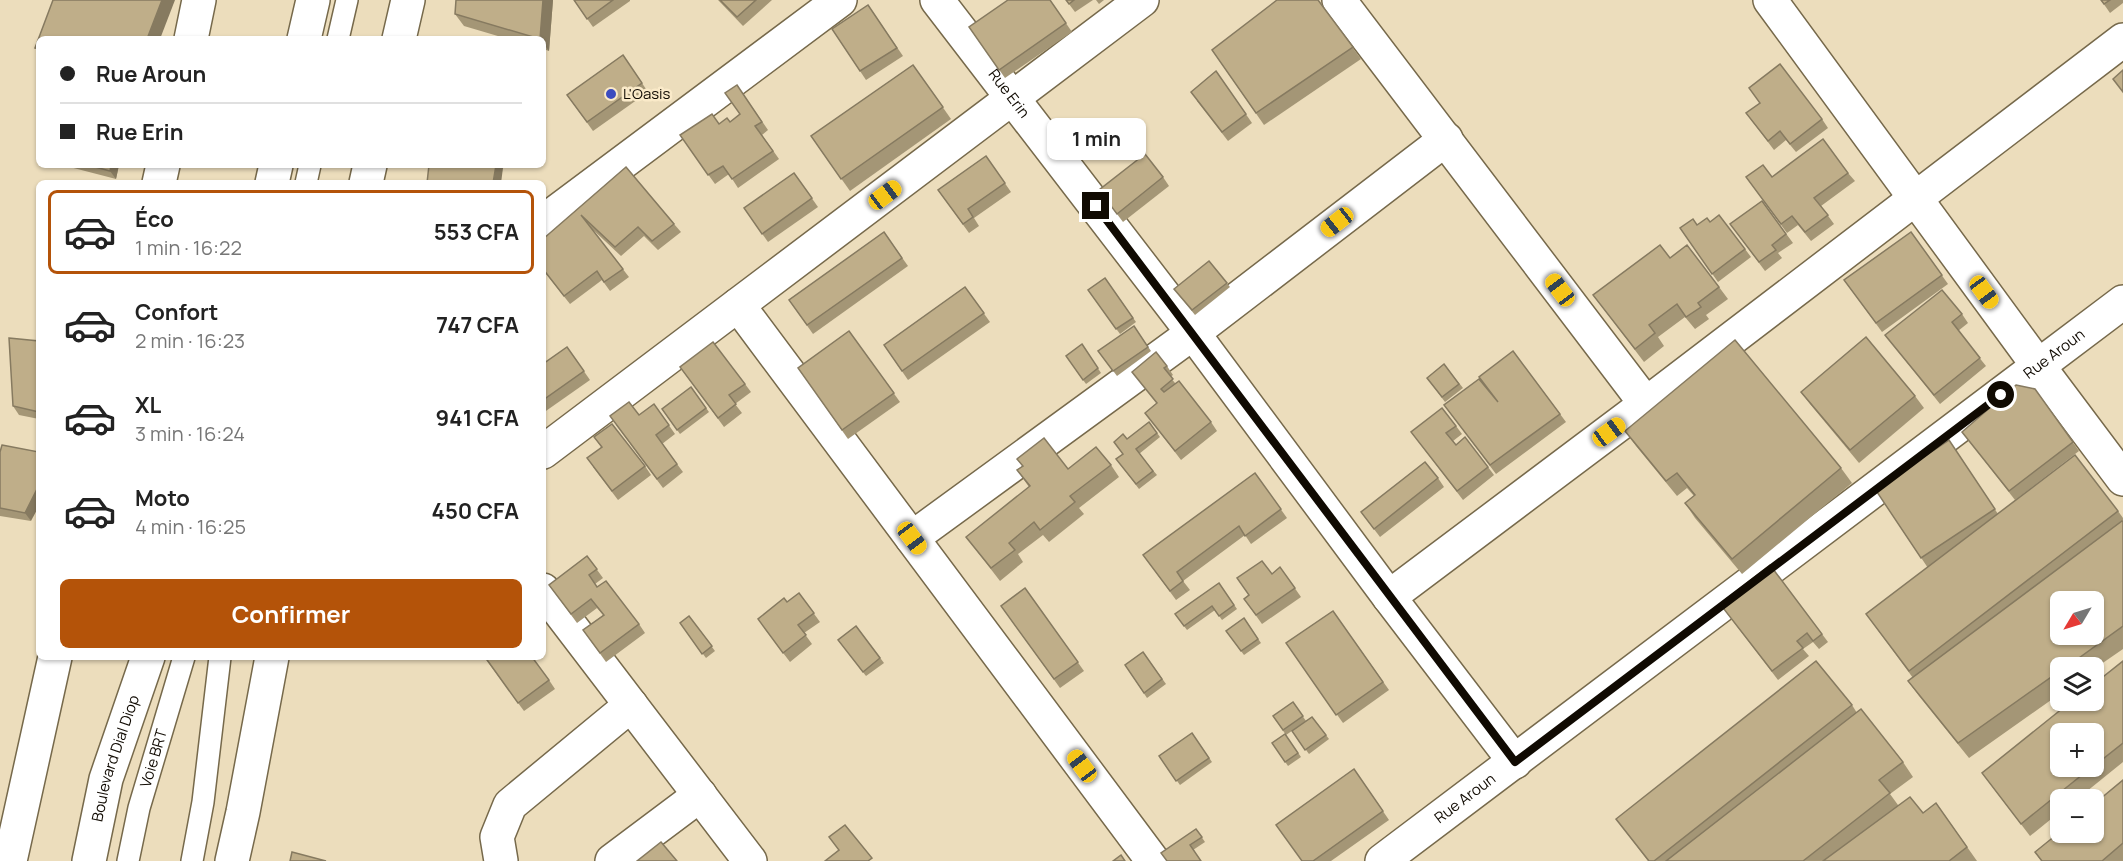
<!DOCTYPE html>
<html lang="fr">
<head>
<meta charset="utf-8">
<style>
  body { margin:0; font-family:Manrope,sans-serif; background:#f2f2f2; color:#222; height:100vh; display:flex; flex-direction:column; font-size:22px; white-space:nowrap }
  * { box-sizing:border-box; margin:0 }
  p { font-size:20px; color:#767676 }
  .icon { flex:none; width:33px; height:33px; fill:none; stroke:currentColor; stroke-width:2; stroke-linecap:round; stroke-linejoin:round }
  .map { position:relative; flex:1; overflow:hidden }
  .drawer { position:absolute; left:36px; top:180px; width:510px; height:480px; display:flex; flex-direction:column; background:#fff; border-radius:9px; box-shadow:0 2px 4px #0004 }
  .drawer>* { flex:none }
  .hud { position:absolute; left:36px; top:36px; width:510px; height:132px; border-radius:9px; box-shadow:0 2px 4px #0004; display:grid; align-content:center; height:132px; padding:0 24px; background:#fff }
  .needle { width:39px; rotate:232deg }
  .tools { position:absolute; left:2050px; top:591px; display:grid; gap:12px }
  .tools a { display:grid; place-items:center; width:54px; height:54px; border-radius:9px; background:#fff; box-shadow:0 2px 4px #0004; font-size:30px }
  .end { position:absolute; width:27px; height:27px; margin:-14px; border:8px solid #100a02; background:#fff; box-shadow:0 0 0 3px #fff }
  .from { border-radius:50% }
  .bubble { position:absolute; height:42px; border-radius:9px; background:#fff; box-shadow:0 2px 4px #0004; font-size:20px; font-weight:700; line-height:42px; text-align:center }
  .car { position:absolute; width:18px; height:36px; margin:-18px -9px; border-radius:8px; box-shadow:0 0 4px 2px #0007; background:linear-gradient(#f5c518 24%,#345 0 40%,#f5c518 0 76%,#345 0 86%,#f5c518 0) }
  .hud b { display:flex; align-items:center; gap:21px; height:57px; font-size:22px }
  .hud b+b { border-top:2px solid #e0e0e0 }
  .hud i { width:15px; height:15px; background:#222 }
  ul { padding:10px 0 0; list-style:none }
  li { display:flex; align-items:center; gap:18px; height:84px; margin:0 12px 9px; padding:0 12px; border:3px solid transparent; border-radius:9px }
  li div { flex:1 }
  li b { display:block; font-size:22px }
  li em { font-style:normal; font-weight:700 }
  li.current { border-color:#b45309 }
  li>.icon { width:54px; height:54px; stroke-width:1.5 }
  .primary-button { display:flex; gap:12px; margin-top:auto; padding:12px 24px }
  .primary-button a { flex:1; height:69px; border-radius:9px; background:#b45309; color:#fff; font-size:24px; font-weight:700; line-height:69px; text-align:center }
  .map>svg:first-child { display:block }
  .lines { fill:none; stroke-linecap:round; stroke-linejoin:round }
  .lane-casing { stroke:#76694b; stroke-width:24 }
  .street-casing { stroke:#76694b; stroke-width:36 }
  .secondary-casing { stroke:#76694b; stroke-width:36 }
  .lane { stroke:#fff; stroke-width:21 }
  .street { stroke:#fff; stroke-width:33 }
  .secondary { stroke:#fff; stroke-width:33 }
  .wall { fill:#a49676 }
  .shaded-wall { fill:#867a60 }
  .building { fill:#bfae89; stroke:#867a60; stroke-width:1.5; fill-rule:evenodd }
  .route { stroke:#100a02; stroke-width:8 }
  .poi-dot { fill:#3c4cbf; stroke:#faeac9; stroke-width:2 }
  .labels { text-anchor:middle; stroke-width:5; stroke-linejoin:round; paint-order:stroke }
  .poi-label { font-size:15px; fill:#100a02; stroke:#faeac9; text-anchor:start }
  .street-label { font-size:15px; fill:#100a02; stroke:#faeac9 }
</style>
</head>
<body>
<div class="map">
<svg width="2123" height="861" viewBox="0 0 2123 861">
  <rect width="100%" height="100%" fill="#ecddbc"/>
  <g class="lines">
    <defs>
      <g id="lane">
        <path d="M338,39L347,0"/>
        <path d="M306,183L310,165"/>
        <path id="s1" d="M128,861L139,808L184,657"/>
        <path d="M192,861L203,802L220,657"/>
      </g>
      <g id="street">
        <path id="s2" d="M937,0L1193,333L1389,597L1515,762"/>
        <path d="M1339,0L1646,404"/>
        <path d="M1770,0L2039,367L2123,479"/>
        <path d="M191,39L199,0"/>
        <path d="M159,183L163,165"/>
        <path d="M543,222L840,0"/>
        <path d="M738,305L1153,861"/>
        <path d="M543,452L1142,0"/>
        <path d="M912,538L1193,333L1446,139"/>
        <path d="M543,590L750,861"/>
        <path d="M1389,597L1646,404L2123,40"/>
        <path d="M10,861L55,657"/>
        <path d="M501,861L497,837L510,805L631,705"/>
        <path d="M612,861L700,795"/>
        <path id="s3" d="M1382,861L2123,302"/>
      </g>
      <g id="secondary">
        <path d="M304,39L313,0"/>
        <path d="M399,39L408,0"/>
        <path d="M272,183L276,165"/>
        <path d="M366,183L370,165"/>
        <path id="s4" d="M89,861L106,779L148,657"/>
        <path d="M232,861L243,812L272,657"/>
      </g>
    </defs>
    <!-- lane casing -->
    <use href="#lane" class="lane-casing"/>
    <!-- street casing -->
    <use href="#street" class="street-casing"/>
    <!-- secondary casing -->
    <use href="#secondary" class="secondary-casing"/>
    <!-- lane -->
    <use href="#lane" class="lane"/>
    <!-- street -->
    <use href="#street" class="street"/>
    <!-- secondary -->
    <use href="#secondary" class="secondary"/>
  </g>
  <!-- wall -->
  <g class="wall">
    <path d="M456,0H553L549,51L543,49V39H508L464,26L455,14Z"/>
    <path d="M574,0H630V1L593,27Z"/>
    <path d="M718,0H772L743,26Z"/>
    <path d="M1050,0L1072,32L1005,78L969,27Z"/>
    <path d="M1066,0H1093L1075,12Z"/>
    <path d="M1096,0H1104L1099,4Z"/>
    <path d="M1318,0L1361,59L1264,125L1212,50Z"/>
    <path d="M2101,0H2123V3L2110,13Z"/>
    <path d="M868,5L903,56L866,80L832,29Z"/>
    <path d="M623,55L648,92L593,131L567,95Z"/>
    <path d="M913,65L951,119L850,191L811,136Z"/>
    <path d="M1216,71L1252,123L1228,141L1197,101Z"/>
    <path d="M737,85L768,130L762,135L779,159L738,188L729,174L715,184L680,135L730,122L740,114Z"/>
    <path d="M1746,113L1822,119L1828,128L1796,152L1786,140L1774,150Z"/>
    <path d="M986,156L1011,192L974,218L979,226L969,233L938,190Z"/>
    <path d="M62,165H119L116,179Z"/>
    <path d="M626,167L674,224L681,232L658,250L644,236L621,256L590,227L629,277L610,291L602,280L570,304L543,270V239Z"/>
    <path d="M794,173L818,207L768,242L744,208Z"/>
    <path d="M1848,173L1855,181L1821,206L1834,224L1811,241L1798,225L1787,233L1746,177H1772Z"/>
    <path d="M1163,177L1169,186L1123,222L1099,190Z"/>
    <path d="M1762,201L1793,243L1778,253L1782,258L1765,271L1730,224Z"/>
    <path d="M1710,222L1745,249L1751,257L1718,282L1680,228L1697,225Z"/>
    <path d="M884,232L908,266L813,334L789,300Z"/>
    <path d="M1911,232L1948,284L1882,332L1844,280Z"/>
    <path d="M1670,258L1719,287L1728,299L1706,315L1709,319L1695,329L1685,317L1658,337L1664,346L1644,362L1593,295Z"/>
    <path d="M1209,261L1230,287L1195,315L1177,293Z"/>
    <path d="M1105,278L1136,322L1120,334L1088,290Z"/>
    <path d="M965,287L990,322L908,380L884,345Z"/>
    <path d="M1962,314L1968,323L1958,331L1986,366L1940,404L1885,335Z"/>
    <path d="M1134,326L1151,351L1117,376L1098,351Z"/>
    <path d="M849,331L900,402L848,439L798,368Z"/>
    <path d="M39,341V419L19,415L13,406Z"/>
    <path d="M1082,344L1101,373L1086,384L1066,356Z"/>
    <path d="M567,347L590,380L543,413V364Z"/>
    <path d="M1513,351L1566,422L1496,474L1444,405L1495,398Z"/>
    <path d="M1444,364L1463,388L1445,402L1427,378Z"/>
    <path d="M1167,366L1173,375L1170,377L1175,383L1211,422L1217,431L1181,460L1145,413L1157,403L1132,372Z"/>
    <path d="M680,367L745,384L751,392L735,404L742,413L724,427Z"/>
    <path d="M691,387L709,412L680,434L662,409Z"/>
    <path d="M2035,389L2079,451L2015,500L1962,432Z"/>
    <path d="M1801,392L1915,396L1924,408L1859,463L1810,404Z"/>
    <path d="M654,404L675,434L662,444L683,472L663,488L616,425L639,415Z"/>
    <path d="M1149,422L1160,437L1139,454L1157,475L1139,489L1116,459L1123,454L1127,439Z"/>
    <path d="M1456,426L1462,434L1453,441L1456,445L1488,467L1494,475L1463,500L1411,432Z"/>
    <path d="M1625,431L1841,468L1852,483L1742,574L1695,518L1685,503L1694,496L1687,488L1677,496L1636,446Z"/>
    <path d="M594,437L645,466L651,475L618,500L593,467L601,447Z"/>
    <path d="M1949,440L1998,514L2118,511L2123,518V649L2094,669V668H2061V693L1969,758L1919,696L1908,681L1913,678L1866,614L1928,568L1875,489Z"/>
    <path d="M0,452L31,521L0,516Z"/>
    <path d="M1017,459L1068,469L1111,465L1119,477L1079,508L1084,514L1049,542L1043,535L1018,554L1023,562L1000,581L966,537L1029,487L1017,470L1022,466Z"/>
    <path d="M1255,473L1287,518L1251,544L1245,535L1183,581L1190,590L1176,600L1143,555Z"/>
    <path d="M1438,478L1444,487L1380,537L1361,512Z"/>
    <path d="M587,556L603,578L595,584L597,587L639,624L645,633L606,662L583,630L603,615L597,608L577,623L549,585Z"/>
    <path d="M1280,567L1301,597L1262,624L1244,599L1272,574Z"/>
    <path d="M1219,583L1237,609L1222,620L1215,610L1187,630L1175,614Z"/>
    <path d="M1025,588L1084,671L1060,688L1001,606Z"/>
    <path d="M799,593L820,622L804,633L812,644L790,662L764,628L787,602Z"/>
    <path d="M1333,611L1389,690L1343,723L1286,643Z"/>
    <path d="M1726,612L1822,634L1828,642L1819,649L1813,642L1803,649L1809,656L1778,680Z"/>
    <path d="M689,616L715,651L706,658L680,623Z"/>
    <path d="M1244,618L1261,643L1244,655L1226,631Z"/>
    <path d="M856,626L884,663L866,676L838,640Z"/>
    <path d="M1143,652L1166,684L1147,698L1125,665Z"/>
    <path d="M484,657L549,680L555,689L524,711Z"/>
    <path d="M2123,661V762L2076,800H2061V811L2030,836L1982,773Z"/>
    <path d="M1293,702L1306,721L1286,735L1273,716Z"/>
    <path d="M1852,705L1857,713L1903,762L1913,777L1890,794L1898,805L1923,813L1936,803L1977,861H1648L1616,819Z"/>
    <path d="M1312,717L1329,739L1309,754L1292,731Z"/>
    <path d="M1192,733L1212,762L1180,785L1159,756Z"/>
    <path d="M1285,734L1301,757L1288,766L1272,743Z"/>
    <path d="M1354,769L1389,820L1331,861H1302Z"/>
    <path d="M2123,780V861H2041L2035,852Z"/>
    <path d="M1196,829L1205,842L1193,850L1167,861Z"/>
  </g>
  <!-- shaded-wall -->
  <g class="shaded-wall">
    <path d="M162,0H175L160,39H147Z"/>
    <path d="M543,0H553L549,51L543,43V39H540Z"/>
    <path d="M111,165H119L116,179L110,171Z"/>
    <path d="M496,165H501L503,168L501,183H493Z"/>
    <path d="M39,485V506L31,521L25,513Z"/>
  </g>
  <!-- building -->
  <g class="building">
    <path d="M53,0H162L147,39H39V49L35,48Z"/>
    <path d="M456,0H543L540,39L455,14Z"/>
    <path d="M574,0H613L587,19Z"/>
    <path d="M720,0H756L737,17Z"/>
    <path d="M1008,0H1050L1066,23L999,70L969,27Z"/>
    <path d="M1066,0H1074L1069,4Z"/>
    <path d="M1277,0H1318L1353,47L1256,113L1212,50Z"/>
    <path d="M2101,0H2110L2104,4Z"/>
    <path d="M868,5L897,48L860,71L832,29Z"/>
    <path d="M623,55L642,83L587,122L567,95Z"/>
    <path d="M1780,64L1822,119L1790,144L1780,131L1768,141L1746,113L1760,103L1749,88Z"/>
    <path d="M913,65L943,107L841,179L811,136Z"/>
    <path d="M2123,70V92L2113,79Z"/>
    <path d="M1216,71L1246,114L1222,132L1191,92Z"/>
    <path d="M737,85L762,122L755,126L773,151L732,179L723,166L708,175L680,135L712,114L719,124L727,118L730,122L740,114L725,93Z"/>
    <path d="M1823,139L1848,173L1814,198L1828,215L1805,232L1792,216L1781,224L1746,177L1763,165L1772,177Z"/>
    <path d="M1145,154L1163,177L1117,214L1099,190Z"/>
    <path d="M986,156L1005,183L968,209L973,217L963,224L938,190Z"/>
    <path d="M88,165H111L110,171Z"/>
    <path d="M429,165H496L493,183H427Z"/>
    <path d="M626,167L674,224L652,241L638,227L615,247L581,215L623,269L604,282L597,271L564,296L543,269V239Z"/>
    <path d="M794,173L812,198L762,234L744,208Z"/>
    <path d="M1762,201L1786,234L1772,245L1776,250L1759,262L1730,224Z"/>
    <path d="M1719,215L1745,249L1712,274L1680,228L1693,219L1697,225L1707,218L1710,222Z"/>
    <path d="M884,232L902,258L807,325L789,300Z"/>
    <path d="M1911,232L1942,275L1876,323L1844,280Z"/>
    <path d="M1660,245L1670,258L1687,245L1719,287L1698,303L1701,307L1686,317L1677,304L1649,325L1655,333L1635,349L1593,295Z"/>
    <path d="M1209,261L1227,283L1192,310L1174,289Z"/>
    <path d="M1105,278L1133,318L1116,329L1088,290Z"/>
    <path d="M965,287L984,313L902,371L884,345Z"/>
    <path d="M1942,290L1962,314L1952,322L1980,358L1934,395L1885,335Z"/>
    <path d="M1134,326L1148,347L1113,371L1098,351Z"/>
    <path d="M849,331L894,393L842,430L798,368Z"/>
    <path d="M1866,337L1915,396L1850,450L1801,392Z"/>
    <path d="M9,338L39,341V412L13,406Z"/>
    <path d="M1735,340L1841,468L1732,559L1685,503L1695,495L1677,473L1666,481L1625,431Z"/>
    <path d="M713,342L745,384L729,395L736,404L718,418L680,367Z"/>
    <path d="M1082,344L1098,368L1083,380L1066,356Z"/>
    <path d="M567,347L584,371L543,400V364Z"/>
    <path d="M1513,351L1560,414L1490,465L1444,405L1479,379L1498,402L1479,377Z"/>
    <path d="M1156,352L1167,366L1164,368L1173,379L1161,389L1164,392L1179,381L1211,422L1175,451L1145,413L1157,403L1132,372Z"/>
    <path d="M1444,364L1459,384L1442,397L1427,378Z"/>
    <path d="M2016,385L2035,389L2073,442L2009,491L1962,432Z"/>
    <path d="M691,387L706,408L677,430L662,409Z"/>
    <path d="M629,402L639,415L654,404L669,425L656,435L677,464L657,479L610,416Z"/>
    <path d="M1442,408L1456,426L1446,433L1456,445L1465,437L1488,467L1457,491L1411,432Z"/>
    <path d="M1149,422L1157,433L1136,449L1153,471L1136,484L1116,459L1123,454L1114,442L1123,434L1127,439Z"/>
    <path d="M612,424L645,466L612,491L587,458L602,447L594,437Z"/>
    <path d="M1044,438L1068,469L1096,447L1111,465L1070,496L1075,502L1040,530L1034,522L1009,543L1015,550L991,568L966,537L1030,486L1017,470L1023,466L1017,459Z"/>
    <path d="M1949,440L1995,509L1921,558L1875,489Z"/>
    <path d="M2,445L39,452V485L25,513L0,508V452Z"/>
    <path d="M2075,455L2118,511L1909,671L1866,614Z"/>
    <path d="M1425,462L1438,478L1374,529L1361,512Z"/>
    <path d="M1255,473L1281,509L1245,536L1239,526L1177,572L1183,581L1170,591L1143,555Z"/>
    <path d="M2122,521L2123,522V626L2065,668H2061V670L1958,743L1908,681ZM2061,602H2094V634H2061Z"/>
    <path d="M587,556L597,569L589,575L597,587L606,581L639,624L600,653L583,630L604,615L591,599L571,614L549,585Z"/>
    <path d="M1262,561L1272,574L1280,567L1295,588L1256,615L1244,599L1249,595L1237,578Z"/>
    <path d="M1770,565L1822,634L1813,641L1807,633L1797,641L1803,648L1772,671L1720,604Z"/>
    <path d="M1219,583L1234,605L1219,616L1212,606L1184,626L1175,614Z"/>
    <path d="M1025,588L1078,662L1054,679L1001,606Z"/>
    <path d="M799,593L814,613L798,625L806,635L783,653L758,619L784,598L787,602Z"/>
    <path d="M1333,611L1383,682L1336,715L1286,643Z"/>
    <path d="M689,616L712,646L702,654L680,623Z"/>
    <path d="M1244,618L1258,639L1241,651L1226,631Z"/>
    <path d="M856,626L880,658L863,672L838,640Z"/>
    <path d="M1143,652L1162,679L1144,693L1125,665Z"/>
    <path d="M485,657H532L549,680L518,703Z"/>
    <path d="M1816,661L1852,705L1654,861H1649L1616,819Z"/>
    <path d="M2123,661V743L2094,766V734H2061V766H2093L2021,824L1982,773L2073,700H2094V684Z"/>
    <path d="M1293,702L1303,716L1283,730L1273,716Z"/>
    <path d="M1861,709L1903,762L1879,780L1890,793L1803,861H1666Z"/>
    <path d="M1312,717L1326,735L1305,750L1292,731Z"/>
    <path d="M1192,733L1209,758L1176,781L1159,756Z"/>
    <path d="M1285,734L1298,753L1285,762L1272,743Z"/>
    <path d="M1354,769L1383,811L1313,861H1302L1276,825Z"/>
    <path d="M2123,780V843L2102,861H2042L2035,852L2061,831V832H2094V804Z"/>
    <path d="M1910,797L1923,813L1936,803L1967,847L1949,861H1823Z"/>
    <path d="M845,825L872,858L868,861H825L839,850L829,837Z"/>
    <path d="M1196,829L1202,837L1190,845L1201,861H1167L1161,853Z"/>
    <path d="M661,842L677,861H637Z"/>
    <path d="M292,852L326,861H290Z"/>
    <path d="M1121,855L1125,861H1113Z"/>
  </g>
  <g class="lines">
    <!-- route -->
    <path class="route" d="M1096,206L1515,762L2001,395"/>
  </g>
  <!-- markers -->
  <circle class="poi-dot" cx="611" cy="94" r="6"/>
  <g class="labels">
    <!-- poi labels -->
    <g class="poi-label">
      <text x="623" y="99">L'Oasis</text>
    </g>
    <!-- street labels -->
    <g class="street-label">
      <text dy="5" stroke="none"><textPath href="#s2" startOffset="118">Rue Erin</textPath></text>
      <text dy="5" stroke="none"><textPath href="#s3" startOffset="842">Rue Aroun</textPath></text>
      <text dy="5" stroke="none"><textPath href="#s4" startOffset="106">Boulevard Dial Diop</textPath></text>
      <text dy="5" stroke="none"><textPath href="#s1" startOffset="106">Voie BRT</textPath></text>
      <text dy="5" stroke="none"><textPath href="#s3" startOffset="104">Rue Aroun</textPath></text>
    </g>
  </g>
</svg>
<div class="tools">
<a><svg class="needle" viewBox="-14 -14 28 28"><path d="M0-13l5 13h-10z" fill="#e53935"/><path d="M0 13l5-13h-10z" fill="#767676"/></svg></a>
<a><svg class="icon" aria-label="layers" viewBox="0 0 24 24"><path d="M12 4l9 5-9 5-9-5zM3 14l9 5 9-5"/></svg></a>
<a>+</a>
<a>−</a>
</div>
<i class="end from" style="left:2001px;top:395px"></i>
<i class="end" style="left:1096px;top:206px"></i>
<div class="bubble" style="left:1047px;top:118px;width:99px">1 min</div>
<i class="car" style="left:885px;top:195px;rotate:53deg"></i>
<i class="car" style="left:1337px;top:222px;rotate:232deg"></i>
<i class="car" style="left:1560px;top:290px;rotate:323deg"></i>
<i class="car" style="left:1984px;top:292px;rotate:144deg"></i>
<i class="car" style="left:1609px;top:432px;rotate:54deg"></i>
<i class="car" style="left:912px;top:538px;rotate:143deg"></i>
<i class="car" style="left:1082px;top:766px;rotate:323deg"></i>
<div class="hud">
<b><i class="from"></i>Rue Aroun</b>
<b><i></i>Rue Erin</b>
</div>
<section class="drawer">
<ul>
<li class="current"><svg class="icon" aria-label="car" viewBox="0 0 24 24"><path d="M5 17H2v-5l4-1 3-4h7l3 4 3 1v5h-3M9 17h6M6 11h13"/><circle cx="7" cy="17" r="2"/><circle cx="17" cy="17" r="2"/></svg><div><b>Éco</b><p>1 min · 16:22</p></div><em>553 CFA</em></li>
<li><svg class="icon" aria-label="car" viewBox="0 0 24 24"><path d="M5 17H2v-5l4-1 3-4h7l3 4 3 1v5h-3M9 17h6M6 11h13"/><circle cx="7" cy="17" r="2"/><circle cx="17" cy="17" r="2"/></svg><div><b>Confort</b><p>2 min · 16:23</p></div><em>747 CFA</em></li>
<li><svg class="icon" aria-label="car" viewBox="0 0 24 24"><path d="M5 17H2v-5l4-1 3-4h7l3 4 3 1v5h-3M9 17h6M6 11h13"/><circle cx="7" cy="17" r="2"/><circle cx="17" cy="17" r="2"/></svg><div><b>XL</b><p>3 min · 16:24</p></div><em>941 CFA</em></li>
<li><svg class="icon" aria-label="car" viewBox="0 0 24 24"><path d="M5 17H2v-5l4-1 3-4h7l3 4 3 1v5h-3M9 17h6M6 11h13"/><circle cx="7" cy="17" r="2"/><circle cx="17" cy="17" r="2"/></svg><div><b>Moto</b><p>4 min · 16:25</p></div><em>450 CFA</em></li>
</ul>
<div class="primary-button"><a>Confirmer</a></div>
</section>
</div>
</body>
</html>
